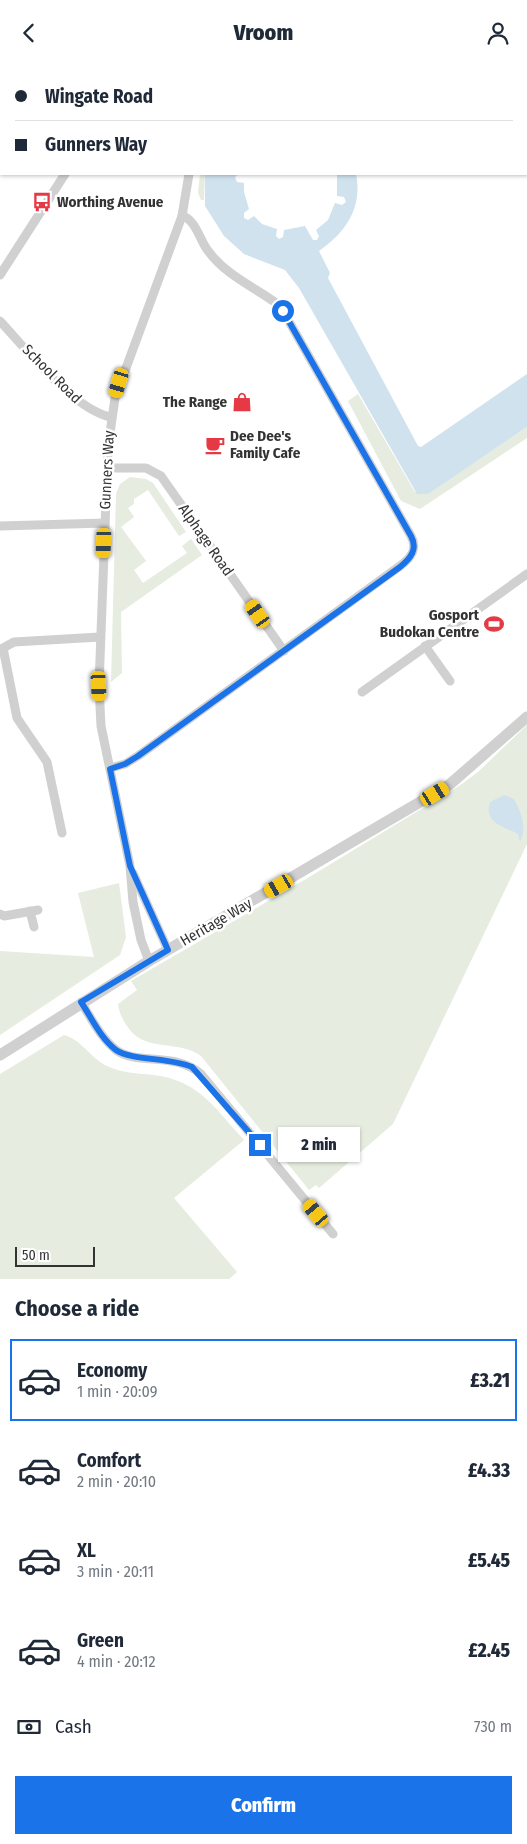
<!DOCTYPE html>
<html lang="en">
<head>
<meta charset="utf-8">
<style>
  body { margin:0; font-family:"Fira Sans Condensed",sans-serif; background:#f6f6f7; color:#1f2937; height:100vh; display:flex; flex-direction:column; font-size:19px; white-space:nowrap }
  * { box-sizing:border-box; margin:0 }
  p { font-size:16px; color:#747a83 }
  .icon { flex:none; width:28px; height:28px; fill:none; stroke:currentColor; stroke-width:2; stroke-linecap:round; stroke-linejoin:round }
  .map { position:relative; height:1214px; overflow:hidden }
  .sheet { display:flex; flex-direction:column; background:#fff; flex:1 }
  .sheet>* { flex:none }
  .hud { position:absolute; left:0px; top:0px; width:528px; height:110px; box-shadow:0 1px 4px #0004; display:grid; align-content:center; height:110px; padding:0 15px; background:#fff }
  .scale { position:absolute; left:15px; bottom:12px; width:80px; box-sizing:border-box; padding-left:5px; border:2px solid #333; border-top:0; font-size:14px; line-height:18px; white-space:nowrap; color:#333; -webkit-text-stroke:4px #fff; paint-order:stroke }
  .end { position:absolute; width:22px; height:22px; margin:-11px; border:6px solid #1a73e8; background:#fff; box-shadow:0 0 0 2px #fff }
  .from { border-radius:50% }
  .bubble { position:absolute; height:35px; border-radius:0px; background:#fff; box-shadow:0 1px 4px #0004; font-size:16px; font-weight:800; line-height:35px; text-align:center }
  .car { position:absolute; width:15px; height:30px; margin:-15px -8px; border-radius:6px; box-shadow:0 0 4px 1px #0007; background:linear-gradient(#f5c518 24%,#345 0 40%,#f5c518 0 76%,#345 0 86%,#f5c518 0) }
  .hud b { display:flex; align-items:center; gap:18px; height:48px; font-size:19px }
  .hud b+b { border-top:1px solid #e0e1e3 }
  .hud i { width:12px; height:12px; background:#1f2937 }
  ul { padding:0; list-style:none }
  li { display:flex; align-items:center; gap:15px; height:82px; margin:0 10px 8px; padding:0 5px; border:2px solid transparent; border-radius:0px }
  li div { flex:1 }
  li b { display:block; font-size:19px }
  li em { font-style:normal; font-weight:800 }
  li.active { border-color:#1a73e8 }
  li>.icon { width:45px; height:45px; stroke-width:1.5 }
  h2 { padding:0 15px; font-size:22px; line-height:60px }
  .pay { display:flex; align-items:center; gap:12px; height:55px; padding:0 15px; font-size:19px }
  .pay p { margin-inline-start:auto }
  .cta { display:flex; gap:10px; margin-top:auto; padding:10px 15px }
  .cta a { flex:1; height:58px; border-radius:0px; background:#1a73e8; color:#fff; font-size:20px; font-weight:800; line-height:58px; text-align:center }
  header { display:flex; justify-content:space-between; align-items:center; height:65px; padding:0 15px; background:#fff; font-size:22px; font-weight:800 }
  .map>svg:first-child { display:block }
  .green { fill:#e6ecdf }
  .water { fill:#cfe2ee }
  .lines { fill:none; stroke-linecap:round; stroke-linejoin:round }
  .minor { stroke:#d0d0d0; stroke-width:9 }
  .tertiary { stroke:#d0d0d0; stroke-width:11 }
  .route { stroke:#1a73e8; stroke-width:6 }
  .labels { text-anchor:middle; stroke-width:5; stroke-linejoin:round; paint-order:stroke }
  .poi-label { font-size:15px; font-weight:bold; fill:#333; stroke:#fff; text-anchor:start }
  .street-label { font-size:15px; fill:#333; stroke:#fff }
</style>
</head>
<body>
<header><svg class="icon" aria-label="back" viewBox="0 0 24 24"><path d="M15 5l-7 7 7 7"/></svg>Vroom<svg class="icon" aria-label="person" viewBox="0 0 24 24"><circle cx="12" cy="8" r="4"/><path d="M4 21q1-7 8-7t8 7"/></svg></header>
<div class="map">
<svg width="527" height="1214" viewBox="0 0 527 1214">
  <rect width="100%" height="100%" fill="#fff"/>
  <!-- green -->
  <g class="green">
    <path d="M200,109H205L204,135H201L198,128Z"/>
    <path d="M358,329L415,427L478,395L527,362V373L420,444L401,436L348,336Z"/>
    <path d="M130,412L146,414L153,418L186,467L179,471L148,425L134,434V439L128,443L134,452L121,462L146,496L134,505L143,518L187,488L182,481L191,474L202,490L121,547L122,608L111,617L116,429L120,419Z"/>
    <path d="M527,660V779L393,1059L319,1123L316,1120L309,1125L201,991C179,974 143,988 127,961C122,954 119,947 118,939L137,925L131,916L306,814L459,721L478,707Z"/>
    <path d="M119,818L126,872L120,890L0,970V886L94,892L78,828Z"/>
    <path d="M64,970C81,974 90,993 107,1001C123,1009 143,1008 160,1011C201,1018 217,1046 244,1075L174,1133L237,1207L229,1214H0V1009Z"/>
  </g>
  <!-- water -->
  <g class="water">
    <path d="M205,109H246H239L235,112L237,117L244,118V127L249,144L244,148V153L248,155L254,151L262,159L277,164L276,171L279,174L283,172L284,165L305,161L313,175H317L319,171L316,165L328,155L335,138L342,140L346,137L344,132L337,131V109H356C363,143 345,168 319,186L330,208L328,213L418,381L421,382L527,309V362L428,429H417L299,223L285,205L244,189L224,171L205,141Z"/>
    <path d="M504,730L514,734C522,749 527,762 520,777L518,769C505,762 483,758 490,737Z"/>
  </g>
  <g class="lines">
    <!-- minor -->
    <g class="minor">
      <path d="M139,1L140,0"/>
      <path d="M204,1V0"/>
      <path d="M0,20L1,21"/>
      <path d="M0,210L65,109"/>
      <path d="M0,256C27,285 72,343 110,352"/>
      <path d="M107,403H146L161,411L284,586"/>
      <path d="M0,461L105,458"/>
      <path d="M425,581L450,616"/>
      <path d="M362,627L527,509"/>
      <path d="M110,703L125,699L138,691L400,501C411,493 418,484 411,471L283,246L276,238C254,222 226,210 209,187C200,177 196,154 182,151"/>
      <path d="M62,768L47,697L17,653L3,583L14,577L100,572"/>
      <path d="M133,808L168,885"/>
      <path d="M30,846L34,862"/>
      <path d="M0,849L4,851L38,845"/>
      <path d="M149,896L141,875L133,837L130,801L101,661L99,621L108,382L115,333L182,151L189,109"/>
      <path d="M81,937C91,953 101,973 116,985C138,1001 173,986 201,1009L333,1169"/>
    </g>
    <!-- tertiary -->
    <path class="tertiary" d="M0,990L149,896L449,720L527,652"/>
  </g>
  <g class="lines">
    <!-- route -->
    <path class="route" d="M260,1080L192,1002C170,992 132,996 116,985C101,974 91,952 81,937L168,885L130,801L110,704L125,699L138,691L400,502C411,493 418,484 411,471L283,246"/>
  </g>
  <!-- icons -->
  <defs>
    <symbol id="bus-bare" viewBox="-9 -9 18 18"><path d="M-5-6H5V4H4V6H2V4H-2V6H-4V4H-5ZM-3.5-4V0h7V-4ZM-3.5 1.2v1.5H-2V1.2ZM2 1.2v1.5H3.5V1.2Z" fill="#e63946" stroke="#fff" stroke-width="2.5" paint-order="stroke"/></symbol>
    <symbol id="shop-bare" viewBox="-9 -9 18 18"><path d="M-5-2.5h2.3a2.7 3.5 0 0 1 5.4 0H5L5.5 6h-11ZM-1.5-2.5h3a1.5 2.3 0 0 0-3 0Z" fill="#e63946" stroke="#fff" stroke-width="2.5" paint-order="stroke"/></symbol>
    <symbol id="cafe-bare" viewBox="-9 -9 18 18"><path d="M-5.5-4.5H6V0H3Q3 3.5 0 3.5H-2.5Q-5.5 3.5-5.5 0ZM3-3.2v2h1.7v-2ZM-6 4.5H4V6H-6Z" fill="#e63946" stroke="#fff" stroke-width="2.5" paint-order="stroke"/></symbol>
    <symbol id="stadium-bare" viewBox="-9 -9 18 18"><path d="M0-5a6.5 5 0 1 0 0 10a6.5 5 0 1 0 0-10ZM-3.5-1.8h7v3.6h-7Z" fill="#e63946" stroke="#fff" stroke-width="2.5" paint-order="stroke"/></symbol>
  </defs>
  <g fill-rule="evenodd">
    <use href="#bus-bare" x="28" y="123" width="28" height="28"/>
    <use href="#shop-bare" x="228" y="323" width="28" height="28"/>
    <use href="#cafe-bare" x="201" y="366" width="28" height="28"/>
    <use href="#stadium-bare" x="480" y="545" width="28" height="28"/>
  </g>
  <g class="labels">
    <!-- poi labels -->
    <g class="poi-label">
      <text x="57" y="142">Worthing Avenue</text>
      <text x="227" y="342" text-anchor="end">The Range</text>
      <text x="230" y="376">Dee Dee's<tspan x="230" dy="17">Family Cafe</tspan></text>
      <text x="479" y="555" text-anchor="end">Gosport<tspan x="479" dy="17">Budokan Centre</tspan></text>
    </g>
    <!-- street labels -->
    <g class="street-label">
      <text transform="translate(52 309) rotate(45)" y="5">School Road</text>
      <text transform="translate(107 405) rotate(-87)" y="5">Gunners Way</text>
      <text transform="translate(206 475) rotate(55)" y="5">Alphage Road</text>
      <text transform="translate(216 857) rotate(-30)" y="5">Heritage Way</text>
    </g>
  </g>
</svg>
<div class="scale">50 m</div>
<i class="end from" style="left:283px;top:246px"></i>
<i class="end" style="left:260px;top:1080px"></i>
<div class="bubble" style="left:278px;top:1062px;width:82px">2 min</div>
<i class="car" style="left:119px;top:318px;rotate:197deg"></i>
<i class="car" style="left:104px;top:478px;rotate:182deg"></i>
<i class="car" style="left:258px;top:549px;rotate:325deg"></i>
<i class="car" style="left:99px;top:621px;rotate:177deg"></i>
<i class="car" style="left:435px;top:729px;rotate:59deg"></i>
<i class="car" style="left:279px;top:821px;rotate:240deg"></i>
<i class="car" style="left:316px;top:1148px;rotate:320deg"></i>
<div class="hud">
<b><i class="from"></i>Wingate Road</b>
<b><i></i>Gunners Way</b>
</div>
</div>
<section class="sheet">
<h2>Choose a ride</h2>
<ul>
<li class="active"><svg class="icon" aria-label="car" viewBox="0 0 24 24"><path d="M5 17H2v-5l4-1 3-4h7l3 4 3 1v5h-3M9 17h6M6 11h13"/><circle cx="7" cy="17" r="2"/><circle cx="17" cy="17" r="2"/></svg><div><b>Economy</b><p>1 min · 20:09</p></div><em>£3.21</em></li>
<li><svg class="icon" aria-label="car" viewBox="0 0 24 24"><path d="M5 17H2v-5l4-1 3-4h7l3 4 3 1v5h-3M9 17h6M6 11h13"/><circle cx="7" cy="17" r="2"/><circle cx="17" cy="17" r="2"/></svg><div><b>Comfort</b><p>2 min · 20:10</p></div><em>£4.33</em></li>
<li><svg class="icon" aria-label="car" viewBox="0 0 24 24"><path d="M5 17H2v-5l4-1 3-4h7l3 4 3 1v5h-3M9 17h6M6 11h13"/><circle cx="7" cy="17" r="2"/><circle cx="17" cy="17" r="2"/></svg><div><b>XL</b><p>3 min · 20:11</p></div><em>£5.45</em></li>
<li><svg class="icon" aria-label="car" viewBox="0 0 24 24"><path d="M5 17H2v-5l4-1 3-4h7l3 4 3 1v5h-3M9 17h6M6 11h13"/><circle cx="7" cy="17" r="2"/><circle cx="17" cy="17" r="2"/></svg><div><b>Green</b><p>4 min · 20:12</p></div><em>£2.45</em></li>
</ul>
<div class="pay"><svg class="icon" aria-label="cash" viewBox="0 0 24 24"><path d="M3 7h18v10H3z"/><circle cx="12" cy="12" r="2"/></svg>Cash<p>730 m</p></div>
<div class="cta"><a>Confirm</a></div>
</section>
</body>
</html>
